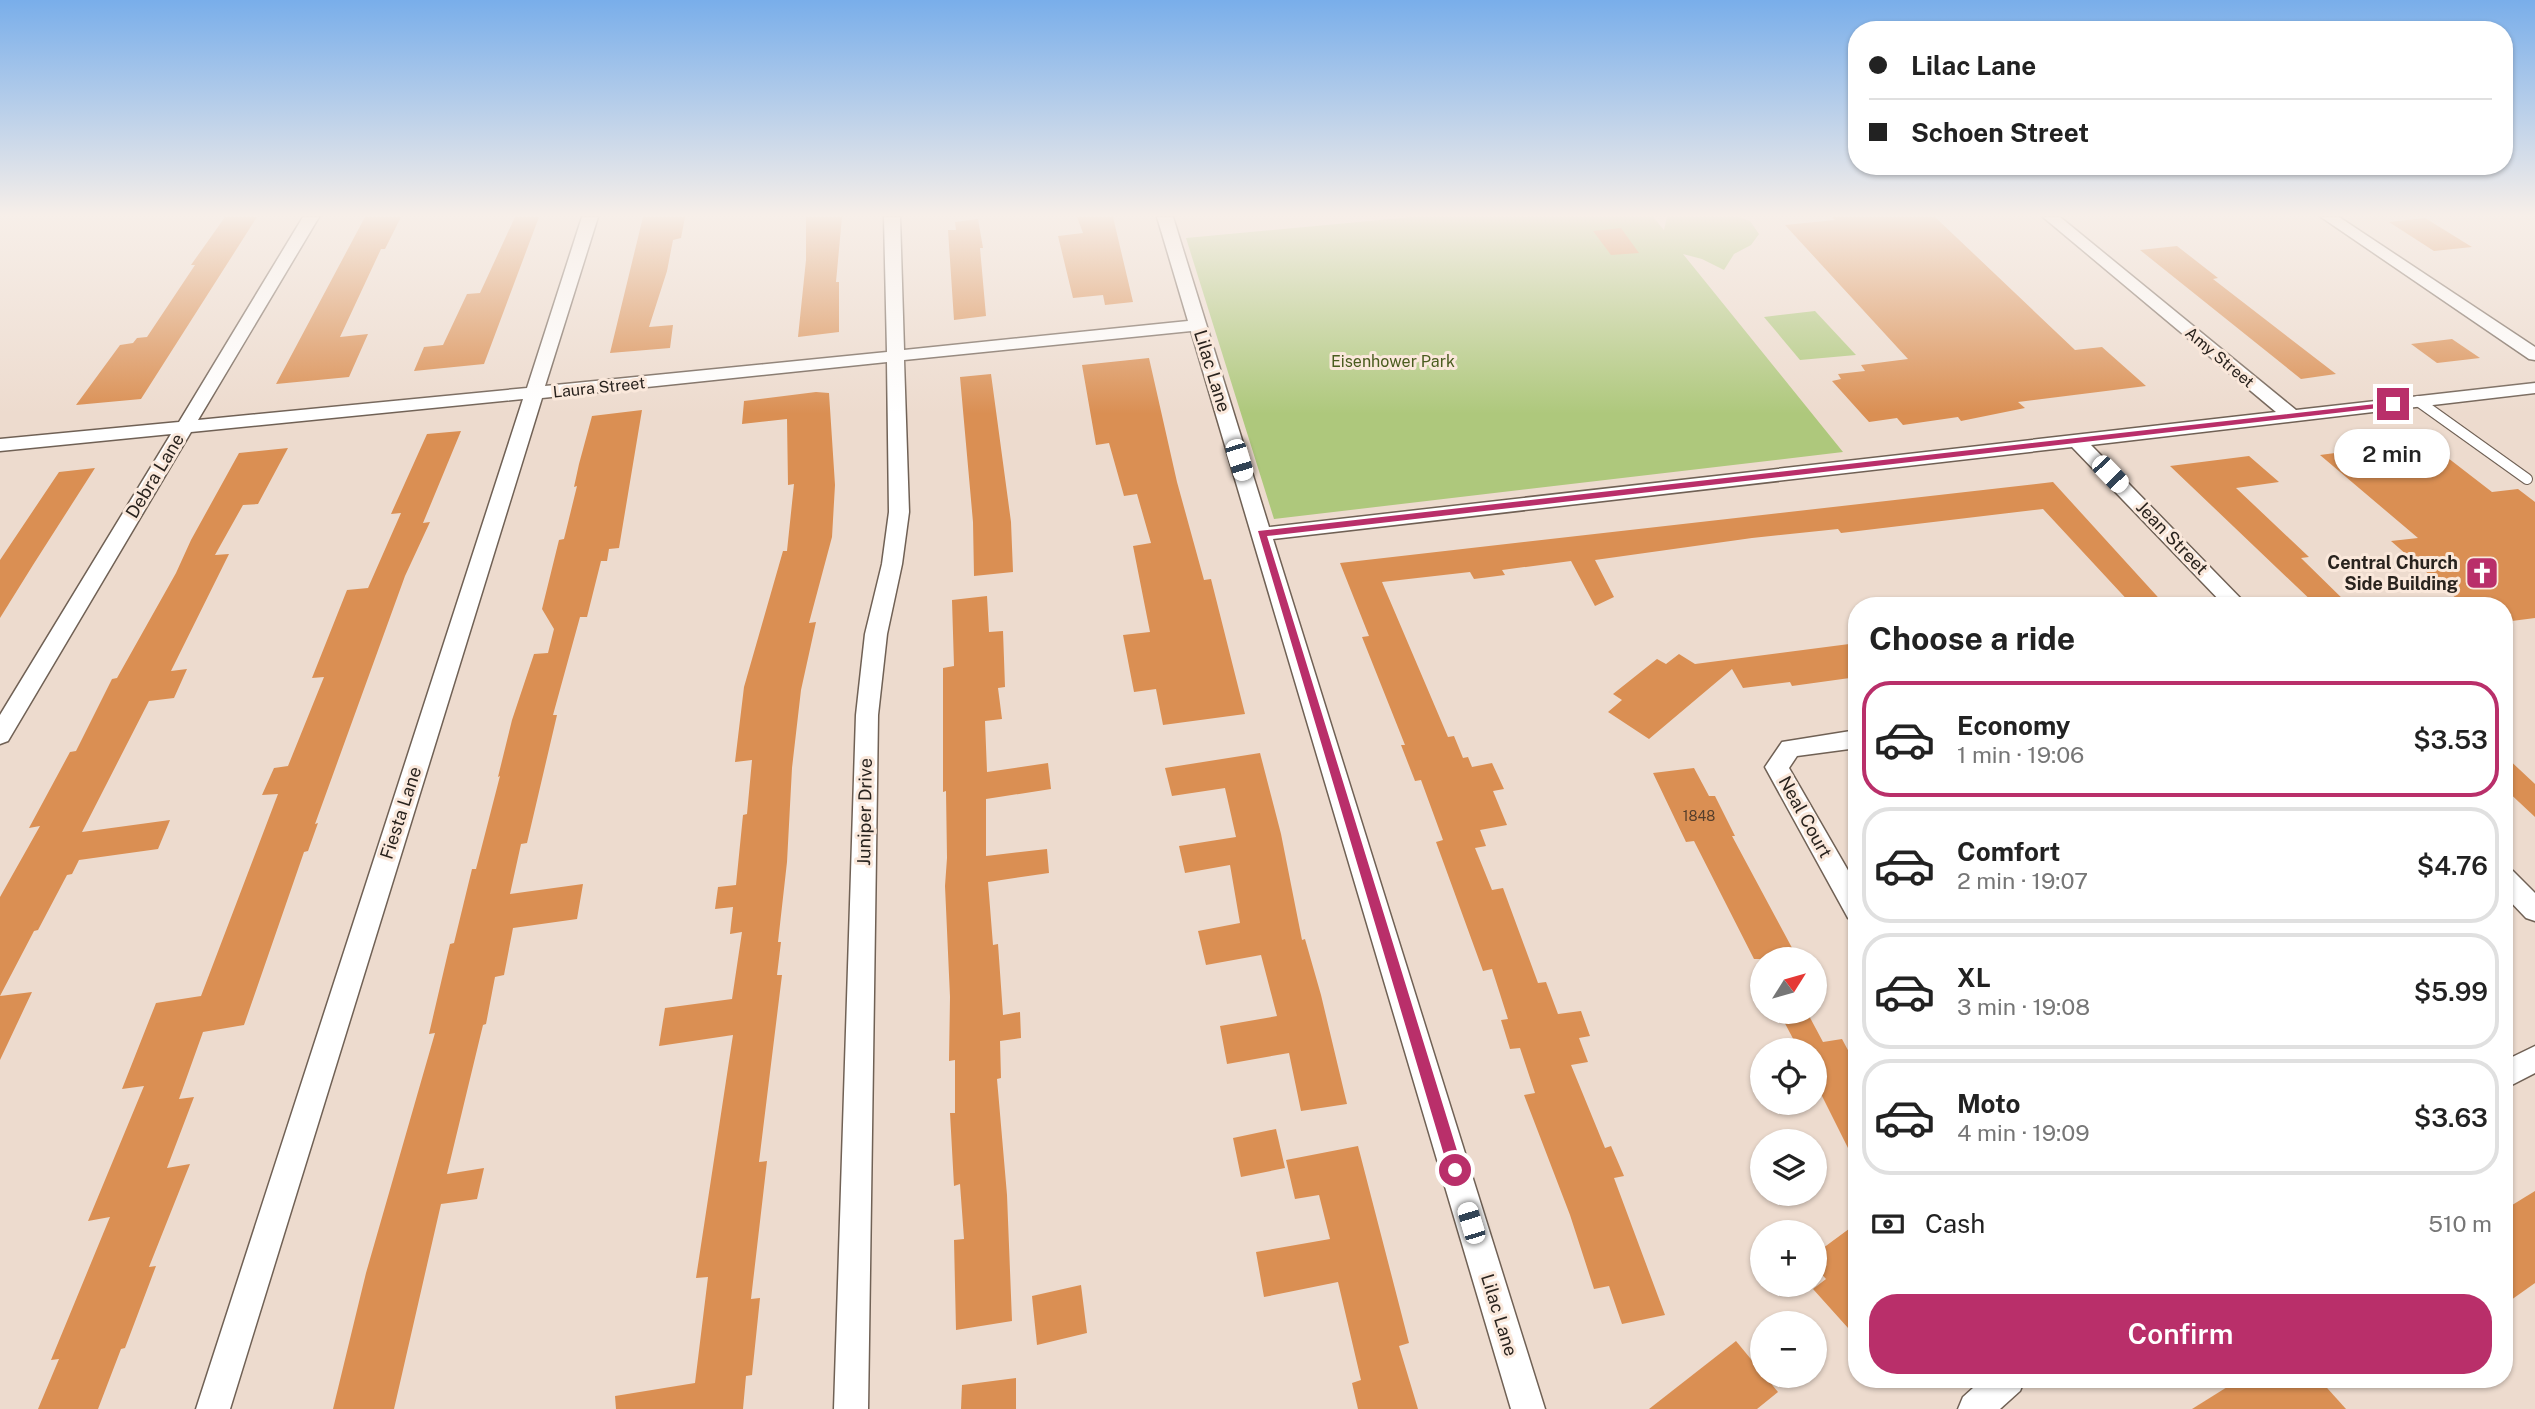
<!DOCTYPE html>
<html lang="en">
<head>
<meta charset="utf-8">
<style>
  body { margin:0; font-family:"Public Sans",sans-serif; background:#f6f6f6; color:#222; height:100vh; display:flex; flex-direction:column; font-size:26px; white-space:nowrap }
  * { box-sizing:border-box; margin:0 }
  p { font-size:23px; color:#767676 }
  .icon { flex:none; width:38px; height:38px; fill:none; stroke:currentColor; stroke-width:2; stroke-linecap:round; stroke-linejoin:round }
  .map { position:relative; flex:1; overflow:hidden }
  .side { position:absolute; left:1848px; top:597px; width:665px; height:791px; display:flex; flex-direction:column; background:#fff; border-radius:28px; box-shadow:0 2px 5px #0004 }
  .side>* { flex:none }
  .guide { position:absolute; left:1848px; top:21px; width:665px; height:154px; border-radius:28px; box-shadow:0 2px 5px #0004; display:grid; align-content:center; height:154px; padding:0 21px; background:#fff }
  .needle { width:46px; rotate:53deg }
  .buttons { position:absolute; left:1750px; top:947px; display:grid; gap:14px }
  .buttons a { display:grid; place-items:center; width:77px; height:77px; border-radius:50%; background:#fff; box-shadow:0 2px 5px #0004; font-size:35px }
  .end { position:absolute; width:32px; height:32px; margin:-16px; border:9px solid #b92f6a; background:#fff; box-shadow:0 0 0 4px #fff }
  .from { border-radius:50% }
  .bubble { position:absolute; height:49px; border-radius:24px; background:#fff; box-shadow:0 2px 5px #0004; font-size:23px; font-weight:600; line-height:49px; text-align:center }
  .car { position:absolute; width:21px; height:42px; margin:-21px -10px; border-radius:9px; box-shadow:0 0 5px 2px #0007; background:linear-gradient(#fff 24%,#345 0 40%,#fff 0 76%,#345 0 86%,#fff 0) }
  .guide b { display:flex; align-items:center; gap:24px; height:66px; font-size:26px }
  .guide b+b { border-top:2px solid #e0e0e0 }
  .guide i { width:18px; height:18px; background:#222 }
  ul { padding:0; list-style:none }
  li { display:flex; align-items:center; gap:21px; height:116px; margin:0 14px 10px; padding:0 7px; border:4px solid #e0e0e0; border-radius:28px }
  li div { flex:1 }
  li b { display:block; font-size:26px }
  li em { font-style:normal; font-weight:600 }
  li.current { border-color:#b92f6a }
  li>.icon { width:63px; height:63px; stroke-width:1.5 }
  h2 { padding:0 21px; font-size:32px; line-height:84px }
  .pay { display:flex; align-items:center; gap:18px; height:77px; padding:0 21px; font-size:26px }
  .pay p { margin-inline-start:auto }
  .button { display:flex; gap:14px; margin-top:auto; padding:14px 21px }
  .button a { flex:1; height:80px; border-radius:28px; background:#b92f6a; color:#fff; font-size:28px; font-weight:600; line-height:80px; text-align:center }
  .map>svg:first-child { display:block }
  .green { fill:#aec87c }
  .building { fill:#da8f53 }
  .lines { fill:none; stroke-linecap:round; stroke-linejoin:round }
  .service-casing { stroke:#706155; stroke-width:12 }
  .minor-casing { stroke:#706155; stroke-width:3 }
  .service { stroke:#fff; stroke-width:10 }
  .minor { fill:#fff; fill-rule:evenodd }
  .route { fill:#b92f6a }
  .labels { text-anchor:middle; stroke-width:6; stroke-linejoin:round; paint-order:stroke }
  .number-label { font-size:14px; fill:#553e2b }
  .far-street-label { font-size:16px; fill:#29231e; stroke:#fae8db }
  .far-park-label { font-size:16px; fill:#4a5c1f; stroke:#fae8db }
  .street-label { font-size:18px; fill:#29231e; stroke:#fae8db }
  .poi-label { font-size:18px; font-weight:bold; fill:#29231e; stroke:#fae8db; text-anchor:end }
</style>
</head>
<body>
<div class="map">
<svg width="2535" height="1409" viewBox="0 0 2535 1409">
  <rect width="100%" height="100%" fill="#eddbce"/>
  <!-- green -->
  <g class="green">
    <path d="M1412,217H1653L1664,230L1667,217H1739L1750,221L1759,234L1751,245L1734,254L1724,270L1702,259L1683,254L1843,452L1274,519L1186,238Z"/>
    <path d="M1815,311L1856,355L1800,360L1764,317Z"/>
  </g>
  <!-- building -->
  <g class="building">
    <path d="M225,217H257L141,399L76,405L120,345L133,343L137,338L147,337L195,265H191Z"/>
    <path d="M365,217H401L385,249H381L340,337L368,334L349,377L276,384Z"/>
    <path d="M515,217H539L484,364L414,371L424,347L443,345L467,294L480,293Z"/>
    <path d="M643,217H685L681,238L673,240L667,271L649,327L673,325L670,348L610,353Z"/>
    <path d="M806,217H842L836,282H839V332L798,337L806,260Z"/>
    <path d="M1077,217H1113L1133,302L1105,305L1103,295L1073,298L1058,236L1083,233Z"/>
    <path d="M1832,217H1935L2075,350L2102,347L2146,386L2018,402L2025,408L1961,421L1958,417L1903,425L1897,418L1869,422L1832,381L1841,379L1838,374L1865,371L1861,365L1908,359L1785,225L1835,220Z"/>
    <path d="M2425,218L2472,247L2434,251L2389,222Z"/>
    <path d="M978,219L983,248H980L986,316L954,320L948,230H956L955,222Z"/>
    <path d="M1621,228L1639,253L1611,255L1593,231Z"/>
    <path d="M2177,246L2218,278L2213,279L2336,374L2301,379L2140,250Z"/>
    <path d="M2452,339L2480,358L2437,363L2411,344Z"/>
    <path d="M1149,358L1177,482L1204,580L1211,579L1245,714L1163,725L1156,689L1134,692L1123,635L1150,632L1133,546L1151,543L1137,494L1124,496L1109,443L1096,445L1082,365Z"/>
    <path d="M991,374L1011,522L1013,572L974,576L973,522L960,377Z"/>
    <path d="M816,392L829,393L835,485L832,537L809,623L816,622L801,690L792,768L787,862L778,942H781L777,975H782L759,1162L767,1161L751,1299L760,1298L752,1375L746,1376L743,1409H616L615,1396L695,1383L708,1277L696,1278L733,1035L659,1046L665,1008L732,999L742,932L730,934L733,907L715,909L718,887L736,885L743,815L747,814L752,760L735,762L744,687L783,551H787L794,484L788,485L787,419L742,424L744,401Z"/>
    <path d="M642,410L619,548L609,549L607,561H601L587,617H580L553,715H557L527,843L521,844L510,894L583,884L577,919L513,928L504,975L495,977L486,1024L483,1025L447,1174L484,1168L477,1199L441,1204L394,1409H333L366,1273L435,1033L429,1034L450,944L454,943L472,869H476L500,776L498,777L512,720L534,654L548,653L554,629L542,609L559,540L564,539L577,486L574,487L579,464L592,416Z"/>
    <path d="M461,431L423,523L430,522L405,576L315,824L318,823L308,851L304,852L244,1025L203,1032L179,1099L194,1097L167,1168L190,1164L149,1267L156,1266L125,1348L121,1349L98,1409H38L59,1359L51,1360L110,1217L88,1221L144,1086L122,1089L156,1003L201,996L278,794L262,795L274,768L288,766L324,677L312,678L347,590L368,588L401,513L391,514L427,434Z"/>
    <path d="M2426,441L2492,492L2518,489L2535,502V618L2504,622V606H2465L2391,541L2418,538L2320,455Z"/>
    <path d="M288,448L258,504L243,505L215,555L229,554L171,671L187,669L174,698L149,701L82,832L170,820L158,849L79,860L72,874L67,875L38,930L34,931L0,996L32,992L0,1060V897L40,826L29,828L70,752L76,751L112,679L117,678L176,573L191,540L239,453Z"/>
    <path d="M2249,456L2279,482L2236,488L2309,557L2301,558L2350,606H2317L2170,466Z"/>
    <path d="M95,468L33,565L0,618V560L59,472Z"/>
    <path d="M2053,482L2166,606H2133L2043,509L1841,533L1838,529L1752,538L1595,560L1614,597L1595,606L1571,561L1502,570L1505,575L1474,579L1470,572L1382,582L1448,737L1454,736L1463,758L1468,757L1472,767L1492,763L1504,789L1493,791L1507,825L1480,830L1486,846L1475,848L1492,890L1503,888L1538,983L1546,982L1558,1014L1581,1011L1590,1036L1579,1038L1588,1062L1571,1065L1605,1148L1611,1146L1624,1176L1614,1178L1665,1315L1622,1324L1609,1286L1594,1289L1570,1215L1524,1095L1535,1093L1520,1048L1510,1049L1501,1020L1508,1019L1492,969L1483,971L1436,842L1443,840L1421,780L1415,781L1401,745H1405L1362,637L1369,636L1340,563Z"/>
    <path d="M987,596L989,632L1003,631L1005,687L998,688L1002,719L985,721L987,772L1048,763L1051,789L986,799V856L1047,849L1049,873L988,882L993,945L998,944L1003,1015L1020,1012L1021,1038L1000,1041L1001,1078L997,1079L1007,1195L1012,1321L956,1330L954,1240L964,1239L960,1184L954,1186L950,1113H955V1060L949,1061L950,997L945,886L947,858L946,791L943,792V668L954,666L952,600Z"/>
    <path d="M1857,643V677L1792,686L1790,682L1743,688L1732,669L1649,739L1608,712L1622,700L1613,694L1657,659L1666,664L1679,654L1695,664Z"/>
    <path d="M1260,753L1281,834L1302,940L1305,939L1321,995L1347,1104L1301,1111L1289,1053L1227,1064L1220,1026L1277,1016L1261,955L1206,965L1198,931L1240,923L1230,865L1185,873L1179,846L1236,837L1225,788L1172,796L1165,768Z"/>
    <path d="M2504,755L2535,784V817L2504,788Z"/>
    <path d="M1694,768L1709,796H1715L1735,836H1732L1798,959H1754L1694,841L1686,842L1653,773Z"/>
    <path d="M1779,1012H1807L1823,1042L1842,1039L1857,1067V1166L1815,1082V1050H1799Z"/>
    <path d="M1276,1129L1285,1168L1241,1177L1233,1138Z"/>
    <path d="M1358,1146L1409,1343L1399,1346L1418,1409H1358L1352,1383L1361,1380L1338,1282L1264,1297L1256,1252L1330,1239L1319,1195L1295,1199L1286,1160Z"/>
    <path d="M2535,1191V1283L2504,1305V1210Z"/>
    <path d="M1857,1223V1338L1813,1289L1826,1279L1815,1267V1254Z"/>
    <path d="M1081,1285L1087,1333L1037,1345L1032,1296Z"/>
    <path d="M1736,1341L1778,1392L1757,1409H1649Z"/>
    <path d="M1016,1378V1409H961L962,1385Z"/>
    <path d="M2240,1379H2319L2346,1409H2192Z"/>
  </g>
  <g class="lines">
    <defs>
      <path id="service" d="M2418,401L2527,479"/>
      <g id="minor">
        <path d="M303,217H319L198,420L527,388L582,217H598L545,386L887,352L884,217H900L904,350L1188,321L1157,217H1173L1269,527L2276,412L2043,217H2060L2296,410L2535,383V393L2091,445L2248,606H2225L2072,447L1273,539L1545,1409H1511L1191,331L904,360L909,512L902,564L887,634L878,715L868,1409H834L856,715L865,634L882,564L889,512L887,362L542,398L230,1409H196L523,399L191,432L8,741L0,744V715L171,434L0,451V439L179,422Z"/>
        <path d="M2321,217H2339L2535,347V360L2529,359Z"/>
        <path d="M1857,730V748L1797,756L1789,768L1857,886V921L1848,918L1765,767L1782,742Z"/>
        <path d="M2504,868L2513,871L2535,893V921L2526,918L2504,895Z"/>
        <path d="M2535,1046V1073L2504,1089V1061Z"/>
        <path d="M1983,1379H2025L2020,1391L2000,1409H1958L1963,1397Z"/>
      </g>
    </defs>
    <!-- service casing -->
    <use href="#service" class="service-casing"/>
    <!-- minor casing -->
    <use href="#minor" class="minor-casing"/>
    <!-- service -->
    <use href="#service" class="service"/>
    <!-- minor -->
    <use href="#minor" class="minor"/>
  </g>
  <!-- sky -->
  <linearGradient id="sky" x2="0" y2="1"><stop stop-color="#79aeea"/><stop offset="0.52" stop-color="#f7efe9"/><stop offset="1" stop-color="#f7efe9" stop-opacity="0"/></linearGradient>
  <rect width="2535" height="414" fill="url(#sky)"/>
  <!-- route -->
  <path class="route" d="M2393,402L2397,404L2396,406L1267,536L1463,1170L1460,1175L1455,1177L1450,1175L1258,531Z"/>
  <!-- icons -->
  <defs>
    <symbol id="church-square" viewBox="-11 -11 22 22"><rect x="-9" y="-9" width="18" height="18" rx="4" fill="#b92f6a" stroke="#fae8db"/><path d="M-1.2-6h2.4v3.5h3.3v2.4h-3.3V6h-2.4V-.1h-3.3v-2.4h3.3Z" fill="#fff"/></symbol>
  </defs>
  <g fill-rule="evenodd">
    <use href="#church-square" x="2463" y="554" width="38" height="38"/>
  </g>
  <g class="labels">
    <!-- number labels -->
    <g class="number-label">
      <text x="1699" y="821">1848</text>
    </g>
    <!-- far-street labels -->
    <g class="far-street-label">
      <text transform="translate(2220 357) rotate(40)" y="6">Amy Street</text>
      <text transform="translate(599 387) rotate(-6)" y="6">Laura Street</text>
    </g>
    <!-- far-park labels -->
    <g class="far-park-label">
      <text x="1393" y="367">Eisenhower Park</text>
    </g>
    <!-- street labels -->
    <g class="street-label">
      <text transform="translate(1212 371) rotate(73)" y="6">Lilac Lane</text>
      <text transform="translate(155 476) rotate(-59)" y="6">Debra Lane</text>
      <text transform="translate(2172 538) rotate(46)" y="6">Jean Street</text>
      <text transform="translate(865 812) rotate(-89)" y="6">Juniper Drive</text>
      <text transform="translate(401 813) rotate(-72)" y="6">Fiesta Lane</text>
      <text transform="translate(1805 817) rotate(61)" y="6">Neal Court</text>
      <text transform="translate(1499 1315) rotate(73)" y="6">Lilac Lane</text>
    </g>
    <!-- poi labels -->
    <g class="poi-label">
      <text x="2458" y="569">Central Church<tspan x="2458" dy="21">Side Building</tspan></text>
    </g>
  </g>
</svg>
<div class="buttons">
<a><svg class="needle" viewBox="-14 -14 28 28"><path d="M0-13l5 13h-10z" fill="#e53935"/><path d="M0 13l5-13h-10z" fill="#767676"/></svg></a>
<a><svg class="icon" aria-label="locate" viewBox="0 0 24 24"><circle cx="12" cy="12" r="6"/><path d="M12 2v4M12 18v4M2 12h4M18 12h4"/></svg></a>
<a><svg class="icon" aria-label="layers" viewBox="0 0 24 24"><path d="M12 4l9 5-9 5-9-5zM3 14l9 5 9-5"/></svg></a>
<a>+</a>
<a>−</a>
</div>
<i class="end from" style="left:1455px;top:1170px"></i>
<i class="end" style="left:2393px;top:404px"></i>
<div class="bubble" style="left:2334px;top:429px;width:116px">2 min</div>
<i class="car" style="left:1239px;top:460px;rotate:163deg"></i>
<i class="car" style="left:2110px;top:474px;rotate:136deg"></i>
<i class="car" style="left:1471px;top:1223px;rotate:343deg"></i>
<div class="guide">
<b><i class="from"></i>Lilac Lane</b>
<b><i></i>Schoen Street</b>
</div>
<section class="side">
<h2>Choose a ride</h2>
<ul>
<li class="current"><svg class="icon" aria-label="car" viewBox="0 0 24 24"><path d="M5 17H2v-5l4-1 3-4h7l3 4 3 1v5h-3M9 17h6M6 11h13"/><circle cx="7" cy="17" r="2"/><circle cx="17" cy="17" r="2"/></svg><div><b>Economy</b><p>1 min · 19:06</p></div><em>$3.53</em></li>
<li><svg class="icon" aria-label="car" viewBox="0 0 24 24"><path d="M5 17H2v-5l4-1 3-4h7l3 4 3 1v5h-3M9 17h6M6 11h13"/><circle cx="7" cy="17" r="2"/><circle cx="17" cy="17" r="2"/></svg><div><b>Comfort</b><p>2 min · 19:07</p></div><em>$4.76</em></li>
<li><svg class="icon" aria-label="car" viewBox="0 0 24 24"><path d="M5 17H2v-5l4-1 3-4h7l3 4 3 1v5h-3M9 17h6M6 11h13"/><circle cx="7" cy="17" r="2"/><circle cx="17" cy="17" r="2"/></svg><div><b>XL</b><p>3 min · 19:08</p></div><em>$5.99</em></li>
<li><svg class="icon" aria-label="car" viewBox="0 0 24 24"><path d="M5 17H2v-5l4-1 3-4h7l3 4 3 1v5h-3M9 17h6M6 11h13"/><circle cx="7" cy="17" r="2"/><circle cx="17" cy="17" r="2"/></svg><div><b>Moto</b><p>4 min · 19:09</p></div><em>$3.63</em></li>
</ul>
<div class="pay"><svg class="icon" aria-label="cash" viewBox="0 0 24 24"><path d="M3 7h18v10H3z"/><circle cx="12" cy="12" r="2"/></svg>Cash<p>510 m</p></div>
<div class="button"><a>Confirm</a></div>
</section>
</div>
</body>
</html>
